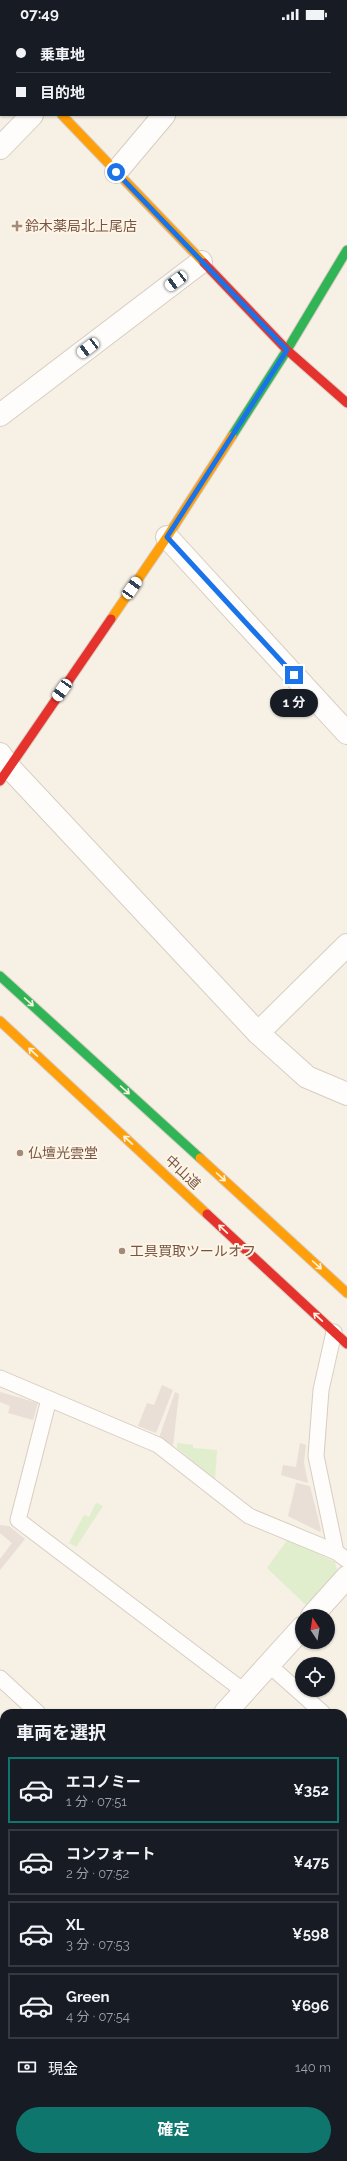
<!DOCTYPE html>
<html lang="ja">
<head>
<meta charset="utf-8">
<style>
  body { margin:0; font-family:Raleway,"Noto Sans JP",sans-serif; background:#20242c; color:#f1f3f6; height:100vh; display:flex; flex-direction:column; font-size:15px; white-space:nowrap }
  * { box-sizing:border-box; margin:0 }
  p { font-size:13px; color:#9ea1a6 }
  .icon { flex:none; width:22px; height:22px; fill:none; stroke:currentColor; stroke-width:2; stroke-linecap:round; stroke-linejoin:round }
  .map { position:relative; flex:1; overflow:hidden }
  .details { position:absolute; left:0px; top:1681px; width:347px; height:452px; display:flex; flex-direction:column; background:#171b24; border-radius:12px 12px 0 0; box-shadow:0 1px 3px #0004 }
  .details>* { flex:none }
  .hud { position:absolute; left:0px; top:0px; width:347px; height:88px; box-shadow:0 1px 3px #0004; display:grid; align-content:center; height:88px; padding:0 16px; background:#171b24 }
  .needle { width:26px; rotate:348deg }
  .buttons { position:absolute; left:295px; top:1581px; display:grid; gap:8px }
  .buttons a { display:grid; place-items:center; width:40px; height:40px; border-radius:50%; background:#171b24; box-shadow:0 1px 3px #0004; font-size:20px }
  .end { position:absolute; width:18px; height:18px; margin:-9px; border:5px solid #1a73e8; background:#fff; box-shadow:0 0 0 2px #fff }
  .from { border-radius:50% }
  .bubble { position:absolute; height:28px; border-radius:14px; background:#171b24; box-shadow:0 1px 3px #0004; font-size:13px; font-weight:700; line-height:28px; text-align:center }
  .car { position:absolute; width:12px; height:24px; margin:-12px -6px; border-radius:5px; box-shadow:0 0 3px 1px #0007; background:linear-gradient(#fff 24%,#345 0 40%,#fff 0 76%,#345 0 86%,#fff 0) }
  .hud b { display:flex; align-items:center; gap:14px; height:38px; font-size:15px }
  .hud b+b { border-top:1px solid #363941 }
  .hud i { width:10px; height:10px; background:#f1f3f6 }
  ul { padding:0; list-style:none }
  li { display:flex; align-items:center; gap:12px; height:66px; margin:0 8px 6px; padding:0 8px; border:2px solid #363941; border-radius:0px }
  li div { flex:1 }
  li b { display:block; font-size:15px }
  li em { font-style:normal; font-weight:700 }
  li.current { border-color:#0f766e }
  li>.icon { width:36px; height:36px; stroke-width:1.5 }
  h2 { padding:0 16px; font-size:18px; line-height:48px }
  .pay { display:flex; align-items:center; gap:10px; height:44px; padding:0 16px; font-size:15px }
  .pay p { margin-inline-start:auto }
  .cta { display:flex; gap:8px; margin-top:auto; padding:8px 16px }
  .cta a { flex:1; height:46px; border-radius:24px; background:#0f766e; color:#fff; font-size:16px; font-weight:700; line-height:46px; text-align:center }
  .status { display:flex; justify-content:space-between; align-items:center; height:28px; padding:0 20px; background:#171b24; direction:ltr }
  .status svg { height:11px; fill:currentColor }
  .map>svg:first-child { display:block }
  .industrial { fill:#e9dfd6 }
  .green { fill:#e1eece }
  .lines { fill:none; stroke-linecap:round; stroke-linejoin:round }
  .lane-casing { stroke:#d8cdc3; stroke-width:17 }
  .street-casing { stroke:#d8cdc3; stroke-width:24 }
  .fast-casing { stroke:#d7ccc2; stroke-width:11 }
  .slow-casing { stroke:#d7ccc2; stroke-width:11 }
  .jam-casing { stroke:#d7ccc2; stroke-width:11 }
  .lane { stroke:#fefdfb; stroke-width:15 }
  .street { stroke:#fefdfb; stroke-width:22 }
  .fast { stroke:#30b455; stroke-width:9 }
  .slow { stroke:#ff9f0a; stroke-width:9 }
  .jam { stroke:#e5322d; stroke-width:9 }
  .oneway { stroke:#fff5e6 }
  .route { stroke:#1a73e8; stroke-width:5 }
  .poi-dot { fill:#a38b7c; stroke:#fff5e6; stroke-width:1.5 }
  .labels { text-anchor:middle; stroke-width:4; stroke-linejoin:round; paint-order:stroke }
  .poi-label { font-size:14px; fill:#765544; stroke:#fff5e6; text-anchor:start }
  .street-label { font-size:14px; fill:#765544; stroke:#fff5e6 }
</style>
</head>
<body>
<div class="status"><b>07:49</b><svg viewBox="0 0 49 12"><path d="M0 12V9h3v3zM5 12V6h3v6zM10 12V3h3v9zM15 12V0h3v12zM26 1h20v11H26zM47 4h2v5h-2z"/></svg></div>
<div class="map">
<svg width="347" height="2133" viewBox="0 0 347 2133">
  <rect width="100%" height="100%" fill="#f6f0e5"/>
  <!-- industrial -->
  <g class="industrial">
    <path d="M162,1357L173,1362L156,1405L138,1398L147,1375L154,1377Z"/>
    <path d="M0,1364L38,1375L33,1392L8,1385L10,1378L0,1374Z"/>
    <path d="M175,1364L179,1366L173,1417L159,1410Z"/>
    <path d="M300,1415L306,1417L304,1435L308,1455L281,1447L283,1437L296,1439Z"/>
    <path d="M296,1455L310,1458L321,1502L320,1504L288,1488Z"/>
    <path d="M0,1497L9,1498L25,1511L0,1542V1531L12,1515L0,1505Z"/>
    <path d="M198,2129H253L257,2133H194Z"/>
  </g>
  <!-- green -->
  <g class="green">
    <path d="M177,1415L193,1417V1420L217,1422L215,1452L177,1420Z"/>
    <path d="M96,1475L103,1478L76,1519L69,1515L84,1487L89,1489Z"/>
    <path d="M288,1511L335,1534L338,1546L307,1578L267,1540Z"/>
    <path d="M347,1914V1947L343,1943V1918Z"/>
    <path d="M343,1976L347,1980V2008L343,2012Z"/>
    <path d="M23,2129H146L143,2133H27Z"/>
  </g>
  <g class="lines">
    <defs>
      <g id="lane">
        <path d="M334,1304L321,1362L316,1428L336,1524"/>
        <path d="M0,1350L158,1417L249,1488L336,1524L347,1532"/>
        <path d="M49,1371L18,1492L245,1664"/>
        <path d="M269,1637L323,1685"/>
        <path d="M0,1650L38,1685"/>
        <path d="M343,1703L347,1706"/>
        <path d="M0,2071L4,2074"/>
        <path d="M343,2127L347,2130"/>
      </g>
      <g id="street">
        <path d="M235,1L236,0"/>
        <path d="M0,5L1,4"/>
        <path d="M0,120L32,87"/>
        <path d="M116,144L164,87"/>
        <path d="M0,387L201,234"/>
        <path d="M167,509L347,705"/>
        <path d="M0,726L9,739L258,1005L307,1049L347,1066"/>
        <path d="M258,1005L347,917"/>
        <path d="M312,1588L347,1549"/>
        <path d="M225,1685L302,1600"/>
        <path d="M0,1935L4,1931"/>
        <path d="M343,1959L347,1962"/>
        <path d="M343,2055L347,2051"/>
        <path d="M272,2133L275,2129"/>
      </g>
      <g id="fast">
        <path d="M0,23L1,24"/>
        <path d="M232,408L287,322L347,222"/>
        <path d="M0,948L200,1130"/>
      </g>
      <g id="slow">
        <path d="M62,87L204,235"/>
        <path d="M111,591L167,509L232,408"/>
        <path d="M0,993L207,1186"/>
        <path d="M200,1130L347,1265"/>
      </g>
      <g id="jam">
        <path d="M204,235L287,322L347,375"/>
        <path d="M0,753L111,591"/>
        <path d="M207,1186L347,1316"/>
      </g>
    </defs>
    <!-- lane casing -->
    <use href="#lane" class="lane-casing"/>
    <!-- street casing -->
    <use href="#street" class="street-casing"/>
    <!-- fast casing -->
    <use href="#fast" class="fast-casing"/>
    <!-- slow casing -->
    <use href="#slow" class="slow-casing"/>
    <!-- jam casing -->
    <use href="#jam" class="jam-casing"/>
    <!-- lane -->
    <use href="#lane" class="lane"/>
    <!-- street -->
    <use href="#street" class="street"/>
    <!-- fast -->
    <use href="#fast" class="fast"/>
    <!-- slow -->
    <use href="#slow" class="slow"/>
    <!-- jam -->
    <use href="#jam" class="jam"/>
  </g>
  <!-- one-way arrows -->
  <defs><path id="oneway-shaft" d="M-6 0H5M1.5-3L5.5 0L1.5 3" fill="none" stroke-width="1.6" stroke-linecap="round" stroke-linejoin="round"/></defs>
  <g class="oneway">
    <use href="#oneway-shaft" transform="translate(29 974) rotate(42)"/>
    <use href="#oneway-shaft" transform="translate(33 1024) rotate(-137)"/>
    <use href="#oneway-shaft" transform="translate(125 1062) rotate(42)"/>
    <use href="#oneway-shaft" transform="translate(128 1112) rotate(-137)"/>
    <use href="#oneway-shaft" transform="translate(221 1149) rotate(42)"/>
    <use href="#oneway-shaft" transform="translate(223 1201) rotate(-137)"/>
    <use href="#oneway-shaft" transform="translate(317 1237) rotate(42)"/>
    <use href="#oneway-shaft" transform="translate(318 1289) rotate(-137)"/>
  </g>
  <g class="lines">
    <!-- route -->
    <path class="route" d="M116,144L287,322L167,509L294,647"/>
  </g>
  <!-- markers -->
  <g class="poi-dot">
    <path d="M15 192h4v4h4v4h-4v4h-4v-4h-4v-4h4z"/>
    <circle cx="20" cy="1125" r="4"/>
    <circle cx="122" cy="1223" r="4"/>
  </g>
  <g class="labels">
    <!-- poi labels -->
    <g class="poi-label">
      <text x="25" y="203">鈴木薬局北上尾店</text>
      <text x="28" y="1130">仏壇光雲堂</text>
      <text x="130" y="1228">工具買取ツールオフ</text>
    </g>
    <!-- street labels -->
    <g class="street-label">
      <text transform="translate(183 1144) rotate(43)" y="5">中山道</text>
    </g>
  </g>
</svg>
<div class="buttons">
<a><svg class="needle" viewBox="-14 -14 28 28"><path d="M0-13l5 13h-10z" fill="#e53935"/><path d="M0 13l5-13h-10z" fill="#9ea1a6"/></svg></a>
<a><svg class="icon" aria-label="locate" viewBox="0 0 24 24"><circle cx="12" cy="12" r="6"/><path d="M12 2v4M12 18v4M2 12h4M18 12h4"/></svg></a>
</div>
<i class="end from" style="left:116px;top:144px"></i>
<i class="end" style="left:294px;top:647px"></i>
<div class="bubble" style="left:270px;top:661px;width:48px">1 分</div>
<i class="car" style="left:176px;top:253px;rotate:233deg"></i>
<i class="car" style="left:88px;top:320px;rotate:233deg"></i>
<i class="car" style="left:132px;top:560px;rotate:35deg"></i>
<i class="car" style="left:62px;top:662px;rotate:215deg"></i>
<div class="hud">
<b><i class="from"></i>乗車地</b>
<b><i></i>目的地</b>
</div>
<section class="details">
<h2>車両を選択</h2>
<ul>
<li class="current"><svg class="icon" aria-label="car" viewBox="0 0 24 24"><path d="M5 17H2v-5l4-1 3-4h7l3 4 3 1v5h-3M9 17h6M6 11h13"/><circle cx="7" cy="17" r="2"/><circle cx="17" cy="17" r="2"/></svg><div><b>エコノミー</b><p>1 分 · 07:51</p></div><em>¥352</em></li>
<li><svg class="icon" aria-label="car" viewBox="0 0 24 24"><path d="M5 17H2v-5l4-1 3-4h7l3 4 3 1v5h-3M9 17h6M6 11h13"/><circle cx="7" cy="17" r="2"/><circle cx="17" cy="17" r="2"/></svg><div><b>コンフォート</b><p>2 分 · 07:52</p></div><em>¥475</em></li>
<li><svg class="icon" aria-label="car" viewBox="0 0 24 24"><path d="M5 17H2v-5l4-1 3-4h7l3 4 3 1v5h-3M9 17h6M6 11h13"/><circle cx="7" cy="17" r="2"/><circle cx="17" cy="17" r="2"/></svg><div><b>XL</b><p>3 分 · 07:53</p></div><em>¥598</em></li>
<li><svg class="icon" aria-label="car" viewBox="0 0 24 24"><path d="M5 17H2v-5l4-1 3-4h7l3 4 3 1v5h-3M9 17h6M6 11h13"/><circle cx="7" cy="17" r="2"/><circle cx="17" cy="17" r="2"/></svg><div><b>Green</b><p>4 分 · 07:54</p></div><em>¥696</em></li>
</ul>
<div class="pay"><svg class="icon" aria-label="cash" viewBox="0 0 24 24"><path d="M3 7h18v10H3z"/><circle cx="12" cy="12" r="2"/></svg>現金<p>140 m</p></div>
<div class="cta"><a>確定</a></div>
</section>
</div>
</body>
</html>
